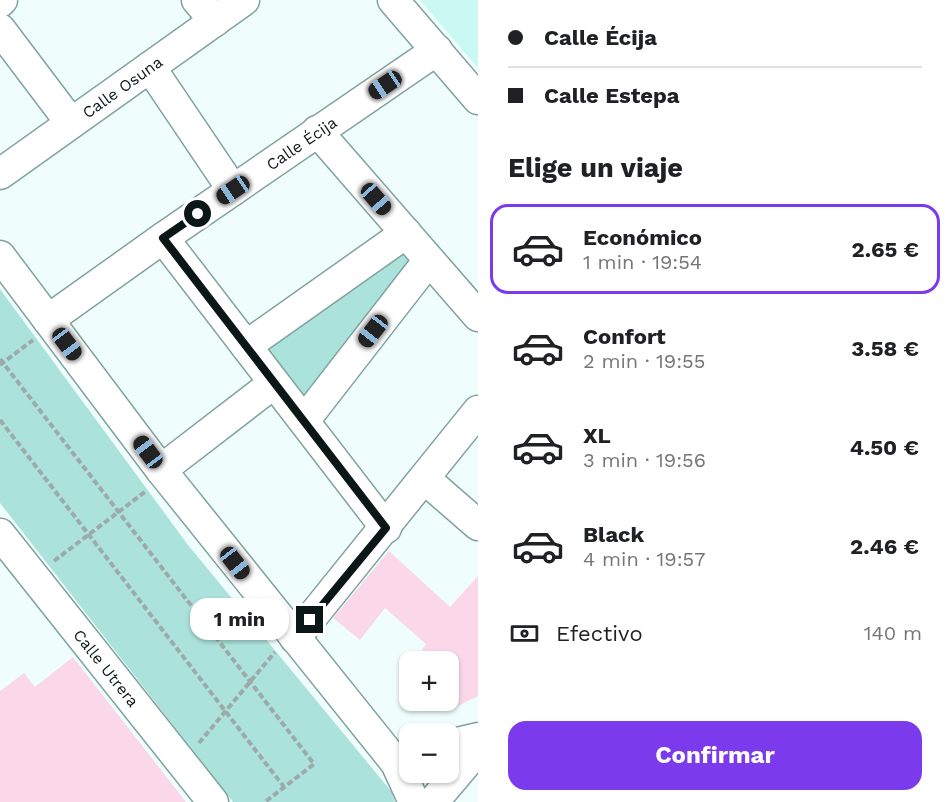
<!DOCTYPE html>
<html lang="es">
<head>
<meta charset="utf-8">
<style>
  body { margin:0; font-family:"Work Sans",sans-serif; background:#f2f2f2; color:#202124; height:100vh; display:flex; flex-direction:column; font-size:22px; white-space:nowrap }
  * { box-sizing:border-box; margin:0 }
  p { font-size:20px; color:#757577 }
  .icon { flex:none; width:33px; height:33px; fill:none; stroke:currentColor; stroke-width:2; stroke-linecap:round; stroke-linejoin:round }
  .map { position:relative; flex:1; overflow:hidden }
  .drawer { display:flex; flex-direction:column; background:#fff; width:474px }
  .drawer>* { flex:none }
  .banner { display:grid; align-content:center; height:132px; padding:0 30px; background:#fff }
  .controls { position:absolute; left:399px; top:651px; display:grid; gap:12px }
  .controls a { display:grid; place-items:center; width:60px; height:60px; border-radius:12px; background:#fff; box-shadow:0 2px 4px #0004; font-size:30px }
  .end { position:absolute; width:27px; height:27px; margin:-14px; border:8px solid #0a1716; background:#fff; box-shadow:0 0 0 3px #fff }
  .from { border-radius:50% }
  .bubble { position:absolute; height:42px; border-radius:18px; background:#fff; box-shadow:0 2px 4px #0004; font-size:20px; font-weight:700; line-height:42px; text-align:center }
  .car { position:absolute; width:18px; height:36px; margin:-18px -9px; border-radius:8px; box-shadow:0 0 4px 2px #0007; background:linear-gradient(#222 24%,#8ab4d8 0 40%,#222 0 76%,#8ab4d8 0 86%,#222 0) }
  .banner b { display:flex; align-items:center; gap:21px; height:57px; font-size:22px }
  .banner b+b { border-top:2px solid #e0e0e0 }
  .banner i { width:15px; height:15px; background:#202124 }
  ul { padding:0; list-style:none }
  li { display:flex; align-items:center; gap:18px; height:90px; margin:0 12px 9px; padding:0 18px; border:3px solid transparent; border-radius:18px }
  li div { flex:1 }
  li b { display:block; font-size:22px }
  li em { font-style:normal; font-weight:700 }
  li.active { border-color:#7c3aed }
  li>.icon { width:54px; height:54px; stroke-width:1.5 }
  h2 { padding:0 30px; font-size:27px; line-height:72px }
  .pay { display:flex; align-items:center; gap:15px; height:66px; padding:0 30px; font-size:22px }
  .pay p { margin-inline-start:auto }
  .cta { display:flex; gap:12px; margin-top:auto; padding:12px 30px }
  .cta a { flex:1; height:69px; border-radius:18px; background:#7c3aed; color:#fff; font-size:24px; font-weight:700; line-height:69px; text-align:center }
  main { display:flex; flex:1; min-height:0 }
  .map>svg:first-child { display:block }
  .built { fill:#caf8f3 }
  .green { fill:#ace2dc }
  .building { fill:#fad8ea }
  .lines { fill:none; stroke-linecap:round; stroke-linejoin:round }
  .minor-casing { stroke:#80a29f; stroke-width:33 }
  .path { stroke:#9caaa9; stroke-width:4; stroke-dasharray:6 3; stroke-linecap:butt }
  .minor { stroke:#fff; stroke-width:30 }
  .route { stroke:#0a1716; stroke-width:8 }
  .labels { text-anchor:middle; stroke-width:4.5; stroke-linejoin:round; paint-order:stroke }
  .street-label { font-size:16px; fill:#0a1716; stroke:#fff }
</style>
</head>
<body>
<main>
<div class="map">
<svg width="478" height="802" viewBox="0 0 478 802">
  <rect width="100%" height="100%" fill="#effefc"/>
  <!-- built -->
  <path class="built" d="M420,0H478V68Z"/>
  <!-- green -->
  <g class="green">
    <path d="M405,245L419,261L303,412L255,348Z"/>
    <path d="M0,289L188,545L391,791L395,802H233L0,503Z"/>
  </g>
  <!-- building -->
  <g class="building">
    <path d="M389,551L450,607L478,576V696L448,711V662H414L426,644L385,608L360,640L333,618Z"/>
    <path d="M73,657L186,802H0V691L24,673L35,687Z"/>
  </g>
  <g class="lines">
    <defs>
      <g id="minor">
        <path d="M197,0L215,21"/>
        <path d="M393,0L478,99"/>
        <path d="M0,2L2,0"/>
        <path d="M0,29L71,123"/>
        <path d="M150,67L233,190"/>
        <path d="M317,131L478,316"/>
        <path id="s1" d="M0,174L244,0"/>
        <path d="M163,238L386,528"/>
        <path d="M0,256L161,470L396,763L414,802"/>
        <path id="s2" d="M48,320L163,238L437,50"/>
        <path d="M246,346L406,233"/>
        <path d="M304,421L429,260"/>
        <path d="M161,470L274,383"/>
        <path d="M425,479L478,525"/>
        <path id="s3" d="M0,534L213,802"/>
        <path d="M295,638L478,411"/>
        <path d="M448,745L478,738"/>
        <path d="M433,802L478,749"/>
      </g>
    </defs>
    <!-- minor casing -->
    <use href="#minor" class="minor-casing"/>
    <!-- path -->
    <g class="path">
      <path d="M0,359L314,764L265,802"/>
      <path d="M0,365L33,340"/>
      <path d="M0,420L284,787"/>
      <path d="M54,561L146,491"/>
      <path d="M199,743L275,652"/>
    </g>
    <!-- minor -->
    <use href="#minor" class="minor"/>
  </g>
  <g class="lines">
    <!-- route -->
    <path class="route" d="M198,214L163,238L386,528L310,620"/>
  </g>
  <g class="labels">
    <!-- street labels -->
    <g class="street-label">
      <text dy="6" stroke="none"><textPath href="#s1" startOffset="150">Calle Osuna</textPath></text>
      <text dy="6" stroke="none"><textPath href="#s2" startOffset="309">Calle Écija</textPath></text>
      <text dy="6" stroke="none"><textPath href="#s3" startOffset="171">Calle Utrera</textPath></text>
    </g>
  </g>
</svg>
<div class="controls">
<a>+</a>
<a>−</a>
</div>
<i class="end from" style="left:198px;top:214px"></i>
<i class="end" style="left:310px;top:620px"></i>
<div class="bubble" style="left:190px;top:598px;width:99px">1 min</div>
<i class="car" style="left:385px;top:85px;rotate:236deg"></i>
<i class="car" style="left:233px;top:190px;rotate:236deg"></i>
<i class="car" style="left:376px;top:199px;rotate:139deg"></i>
<i class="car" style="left:373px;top:331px;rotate:218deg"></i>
<i class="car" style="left:67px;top:344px;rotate:143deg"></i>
<i class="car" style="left:148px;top:452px;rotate:323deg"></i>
<i class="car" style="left:235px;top:563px;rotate:142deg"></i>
</div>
<section class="drawer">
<div class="banner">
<b><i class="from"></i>Calle Écija</b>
<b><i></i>Calle Estepa</b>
</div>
<h2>Elige un viaje</h2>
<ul>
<li class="active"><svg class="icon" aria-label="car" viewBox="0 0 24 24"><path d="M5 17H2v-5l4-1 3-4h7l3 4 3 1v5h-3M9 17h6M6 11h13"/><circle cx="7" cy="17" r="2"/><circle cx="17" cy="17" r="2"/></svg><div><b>Económico</b><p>1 min · 19:54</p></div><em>2.65 €</em></li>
<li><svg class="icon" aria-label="car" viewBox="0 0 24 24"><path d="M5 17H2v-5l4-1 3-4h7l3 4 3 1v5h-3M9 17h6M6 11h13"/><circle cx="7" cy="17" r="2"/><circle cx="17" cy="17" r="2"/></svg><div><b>Confort</b><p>2 min · 19:55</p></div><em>3.58 €</em></li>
<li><svg class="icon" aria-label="car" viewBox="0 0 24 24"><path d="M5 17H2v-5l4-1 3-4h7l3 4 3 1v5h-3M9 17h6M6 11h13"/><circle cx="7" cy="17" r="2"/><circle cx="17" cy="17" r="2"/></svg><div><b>XL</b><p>3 min · 19:56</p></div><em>4.50 €</em></li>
<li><svg class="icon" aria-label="car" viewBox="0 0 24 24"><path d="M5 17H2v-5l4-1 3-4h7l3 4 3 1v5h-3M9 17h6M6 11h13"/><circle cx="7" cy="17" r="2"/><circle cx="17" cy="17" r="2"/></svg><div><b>Black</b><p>4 min · 19:57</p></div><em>2.46 €</em></li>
</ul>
<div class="pay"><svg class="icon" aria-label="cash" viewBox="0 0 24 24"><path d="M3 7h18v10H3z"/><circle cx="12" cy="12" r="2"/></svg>Efectivo<p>140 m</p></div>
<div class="cta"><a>Confirmar</a></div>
</section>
</main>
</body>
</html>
